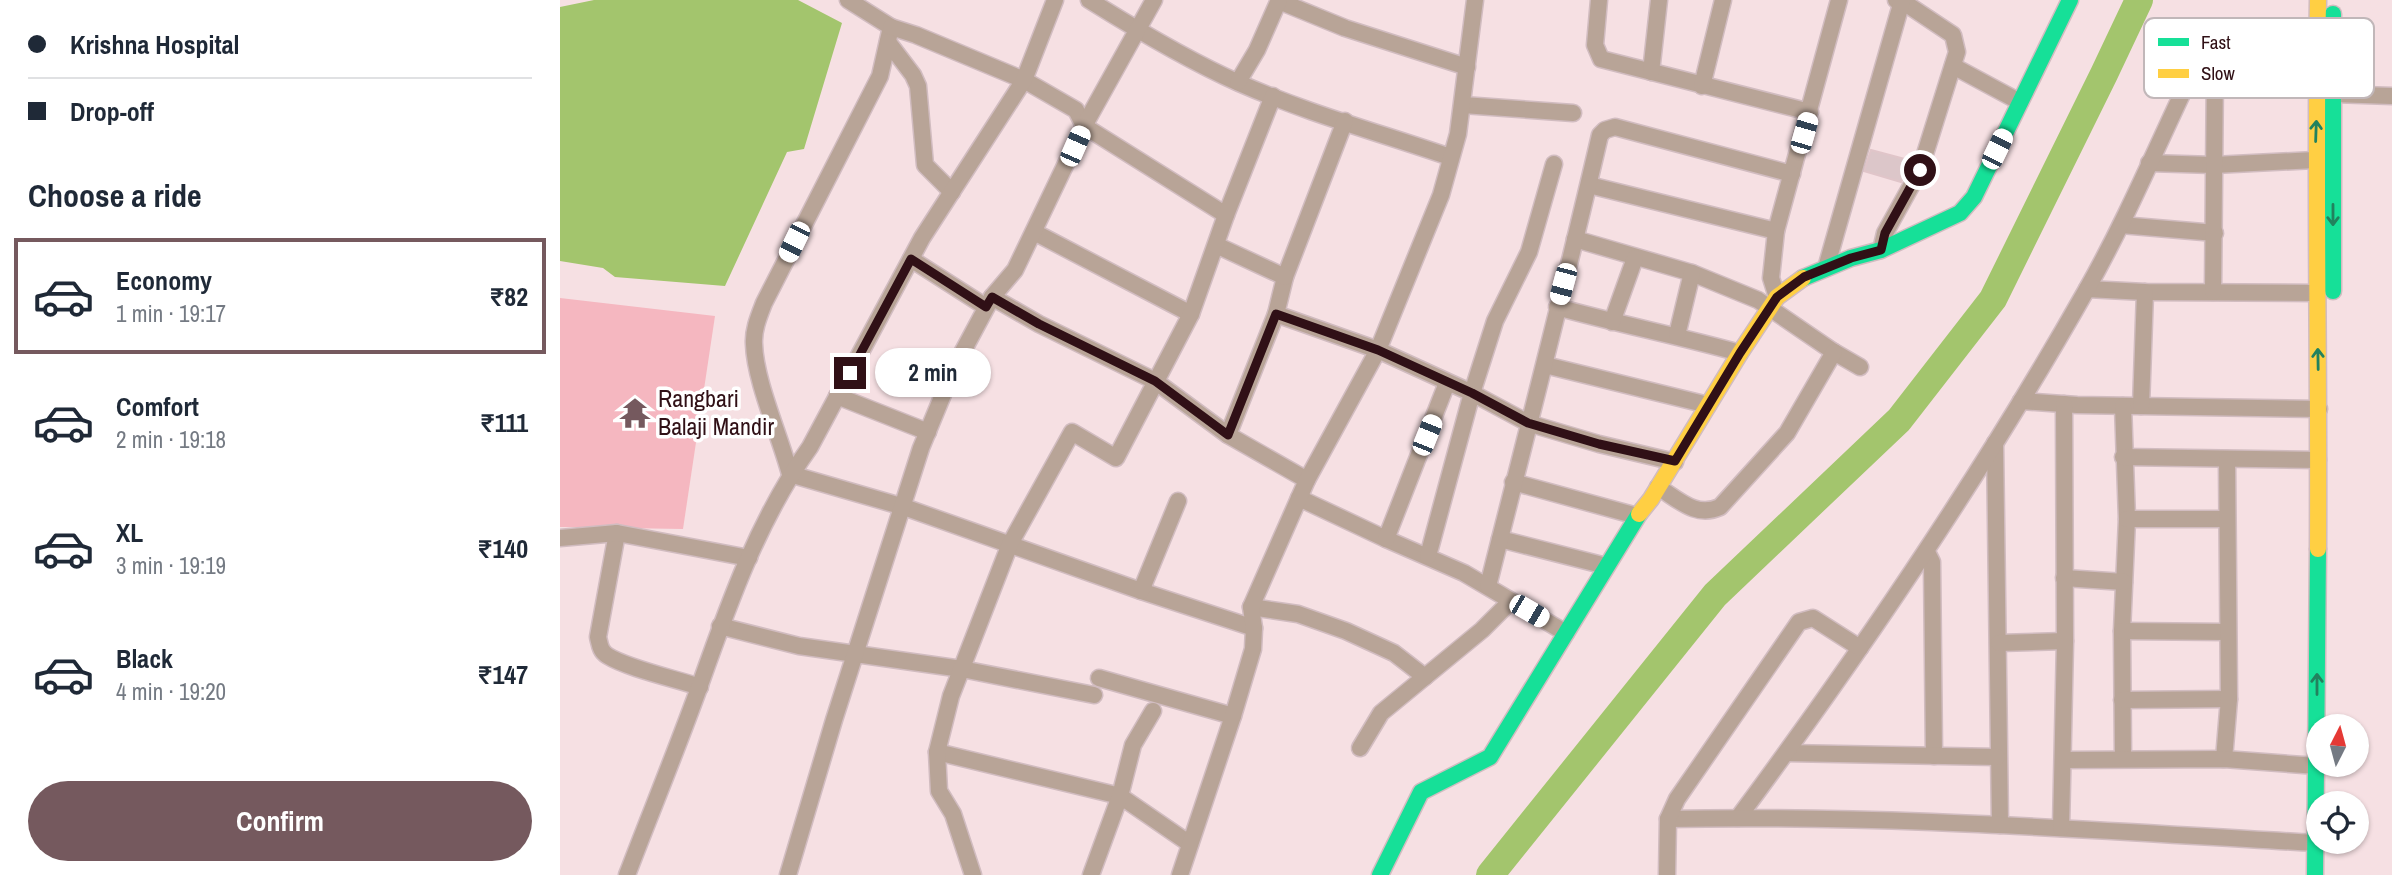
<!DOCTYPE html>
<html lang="en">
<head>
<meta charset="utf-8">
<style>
  body { margin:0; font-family:"Archivo Narrow",sans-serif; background:#f6f6f7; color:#1f2937; height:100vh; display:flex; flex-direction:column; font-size:26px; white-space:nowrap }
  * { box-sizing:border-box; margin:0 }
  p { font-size:23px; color:#747a83 }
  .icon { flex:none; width:38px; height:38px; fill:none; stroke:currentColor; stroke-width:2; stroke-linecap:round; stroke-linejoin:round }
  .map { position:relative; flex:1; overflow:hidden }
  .drawer { display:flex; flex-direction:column; background:#fff; width:560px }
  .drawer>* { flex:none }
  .banner { display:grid; align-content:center; height:154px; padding:0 28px; background:#fff }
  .needle { width:46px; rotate:6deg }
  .controls { position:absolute; left:1746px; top:714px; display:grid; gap:14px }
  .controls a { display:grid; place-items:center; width:63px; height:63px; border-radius:50%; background:#fff; box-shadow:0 2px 5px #0004; font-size:35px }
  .end { position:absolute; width:32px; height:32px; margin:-16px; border:9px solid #301016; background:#fff; box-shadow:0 0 0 4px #fff }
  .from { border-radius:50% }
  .bubble { position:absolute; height:49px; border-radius:24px; background:#fff; box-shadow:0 2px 5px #0004; font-size:23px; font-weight:700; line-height:49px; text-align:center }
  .car { position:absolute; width:21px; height:42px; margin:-21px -10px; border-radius:9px; box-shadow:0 0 5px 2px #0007; background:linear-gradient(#fff 24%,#345 0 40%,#fff 0 76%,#345 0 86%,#fff 0) }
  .banner b { display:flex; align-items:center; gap:24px; height:66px; font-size:26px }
  .banner b+b { border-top:2px solid #e0e1e3 }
  .banner i { width:18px; height:18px; background:#1f2937 }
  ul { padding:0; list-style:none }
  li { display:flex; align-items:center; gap:21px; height:116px; margin:0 14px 10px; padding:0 14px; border:4px solid transparent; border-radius:0px }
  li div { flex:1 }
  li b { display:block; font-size:26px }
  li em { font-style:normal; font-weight:700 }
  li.on { border-color:#75595e }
  li>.icon { width:63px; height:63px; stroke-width:1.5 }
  h2 { padding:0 28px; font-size:32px; line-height:84px }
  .cta { display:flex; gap:14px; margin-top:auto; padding:14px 28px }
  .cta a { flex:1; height:80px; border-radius:42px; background:#75595e; color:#fff; font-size:28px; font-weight:700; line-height:80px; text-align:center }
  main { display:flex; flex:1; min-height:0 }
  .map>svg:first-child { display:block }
  .green { fill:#f5b7c0 }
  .water { fill:#a3c56d }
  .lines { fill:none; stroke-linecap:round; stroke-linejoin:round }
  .river { stroke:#a3c56d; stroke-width:28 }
  .building { fill:#dcc6c9; stroke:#e0c5c9; stroke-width:2 }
  .street-casing { stroke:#d1bcc0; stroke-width:19 }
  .fast-casing { stroke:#d1bcc0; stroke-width:19 }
  .slow-casing { stroke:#d1bcc0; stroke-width:19 }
  .street { stroke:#b8a497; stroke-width:16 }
  .fast { stroke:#16e098; stroke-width:16 }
  .slow { stroke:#ffcf43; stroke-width:16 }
  .oneway { stroke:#22825e }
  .route { stroke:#301016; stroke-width:9 }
  .labels { text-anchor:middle; stroke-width:7; stroke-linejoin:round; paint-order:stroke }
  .poi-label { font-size:24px; fill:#301016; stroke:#fff; text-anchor:start }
  .key { fill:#fff; stroke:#c1b7b9; stroke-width:2 }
  .key-label { font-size:19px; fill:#301016 }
</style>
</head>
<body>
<main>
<section class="drawer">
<div class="banner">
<b><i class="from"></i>Krishna Hospital</b>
<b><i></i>Drop-off</b>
</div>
<h2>Choose a ride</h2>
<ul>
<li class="on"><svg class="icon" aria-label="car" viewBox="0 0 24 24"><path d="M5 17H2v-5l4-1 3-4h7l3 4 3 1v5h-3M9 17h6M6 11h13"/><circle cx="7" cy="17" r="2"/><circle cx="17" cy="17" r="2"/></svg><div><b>Economy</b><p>1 min · 19:17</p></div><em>₹82</em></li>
<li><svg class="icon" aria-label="car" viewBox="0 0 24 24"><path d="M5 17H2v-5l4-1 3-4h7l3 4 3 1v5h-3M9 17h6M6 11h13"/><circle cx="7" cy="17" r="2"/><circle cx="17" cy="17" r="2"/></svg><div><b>Comfort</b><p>2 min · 19:18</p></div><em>₹111</em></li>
<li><svg class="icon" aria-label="car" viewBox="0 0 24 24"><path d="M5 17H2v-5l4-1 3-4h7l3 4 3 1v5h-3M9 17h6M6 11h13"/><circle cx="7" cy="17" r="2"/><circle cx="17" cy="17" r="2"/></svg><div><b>XL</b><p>3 min · 19:19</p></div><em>₹140</em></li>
<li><svg class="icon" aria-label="car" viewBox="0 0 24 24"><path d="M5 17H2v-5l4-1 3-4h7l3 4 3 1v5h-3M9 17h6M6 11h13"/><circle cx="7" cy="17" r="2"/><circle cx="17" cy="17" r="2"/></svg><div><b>Black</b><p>4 min · 19:20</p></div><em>₹147</em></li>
</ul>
<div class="cta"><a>Confirm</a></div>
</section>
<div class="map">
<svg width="1832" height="875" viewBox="0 0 1832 875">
  <rect width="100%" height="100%" fill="#f6e0e3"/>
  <!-- green -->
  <path class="green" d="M0,298L155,316L123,529L0,527Z"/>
  <!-- water -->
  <path class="water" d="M34,0H238L282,23L244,149L227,152L165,286L55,277L43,268L0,261V7Z"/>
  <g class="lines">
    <!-- river -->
    <path class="river" d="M930,875L1155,595L1339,420L1433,299L1544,74L1579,0"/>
  </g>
  <!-- building -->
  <path class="building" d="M1311,150L1352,161L1341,182L1304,171Z"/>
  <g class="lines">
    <defs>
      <g id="street">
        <path d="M288,0L331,27L320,76L204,303C199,316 193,330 194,344C195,381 220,436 230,474L344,507L581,591L694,628"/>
        <path d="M529,0C577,30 627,60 679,83C747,113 820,133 890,157"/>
        <path d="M1039,0L1035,45L1041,59L1250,112"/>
        <path d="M719,1L785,28L907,67"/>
        <path d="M331,27L356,35L464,80L516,110L524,126L666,215"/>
        <path d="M328,42L353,75L358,86L365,165L392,192"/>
        <path d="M1393,66L1460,102"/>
        <path d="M1091,72L1099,0"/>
        <path d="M678,82L697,50L719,0"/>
        <path d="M1142,86L1163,0"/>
        <path d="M1773,94L1832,96"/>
        <path d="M903,105L1013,113"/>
        <path d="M785,121L725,277L716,314L818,350L912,393L968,423L1039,444L1115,462"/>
        <path d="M1589,163L1654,165L1755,160"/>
        <path d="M1029,185L1216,231"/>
        <path d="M1561,225L1655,233"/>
        <path d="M474,232L631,314"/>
        <path d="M1015,239L1132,273L1198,300L1274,352L1300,367"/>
        <path d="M656,245L725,277"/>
        <path d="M1321,250L1325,233L1360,170L1397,52L1393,35L1342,1L1336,0"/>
        <path d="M351,259L426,307"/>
        <path d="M1266,268L1342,1"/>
        <path d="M1527,289L1585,292L1757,293"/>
        <path d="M1653,292L1655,65"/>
        <path d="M432,297L479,324L595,381L668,435L747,480"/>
        <path d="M1217,297L1211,278L1216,231L1279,0"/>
        <path d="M997,307C1058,324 1119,336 1180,353"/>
        <path d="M1052,322L1075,258"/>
        <path d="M1117,335L1132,273"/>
        <path d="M985,365L1148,405"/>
        <path d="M277,396L368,432"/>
        <path d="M1461,401L1517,405L1759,409"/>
        <path d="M1563,406L1567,519L1562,631L1563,759"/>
        <path d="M1581,406L1585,292"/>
        <path d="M668,435L716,314"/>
        <path d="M1435,443L1440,825"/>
        <path d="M1563,457L1758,460"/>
        <path d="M953,482L1077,516"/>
        <path d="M1098,487C1119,500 1136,518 1160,507L1227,433L1274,352"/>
        <path d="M739,498L826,539L904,573L1006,633"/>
        <path d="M1567,519H1666"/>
        <path d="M57,533L38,637C40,645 40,651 48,656C67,668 116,679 140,687"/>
        <path d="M0,538L57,533L189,558"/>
        <path d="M826,539L887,383"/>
        <path d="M940,539L1046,566"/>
        <path d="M1367,552L1372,562L1374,756"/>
        <path d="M868,556L912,393L935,321L969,252L994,164"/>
        <path d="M1504,578L1564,582"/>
        <path d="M928,586C966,436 1005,286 1040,135L1045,130L1055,127L1232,174"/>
        <path d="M581,591L618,501"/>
        <path d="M691,607L738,614L786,631L834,653L865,677"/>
        <path d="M160,626L239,646L402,669L534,695"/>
        <path d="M1562,631L1667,632"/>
        <path d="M1439,643L1505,641"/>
        <path d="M539,678L673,716"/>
        <path d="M1562,700L1669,699"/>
        <path d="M800,748L821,713L922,630L951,601"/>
        <path d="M377,752L560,796L630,844"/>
        <path d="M1226,753L1437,757"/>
        <path d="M1664,759L1669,699L1667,459"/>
        <path d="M1503,760L1664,759L1757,766"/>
        <path d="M1178,818C1304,648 1423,473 1527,289C1566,220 1597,146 1631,75L1642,68L1655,65L1757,61"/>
        <path d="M1108,819C1324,814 1540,831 1756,843"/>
        <path d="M1501,828L1505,641L1504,404"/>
        <path d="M67,875C91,812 117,749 140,685C169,603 199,518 250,447L362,238L464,80L495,0"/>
        <path d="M228,875L274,720L361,448L394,368L432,297L455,270L524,126L594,0"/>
        <path d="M413,875L393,814L379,791L377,752L391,696L450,544L512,432L556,458L631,314L666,215L713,96"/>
        <path d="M531,875L560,796L573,745L593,711"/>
        <path d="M620,875L673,716L693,649L694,628L691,607L747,480L818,350L881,195L898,134L915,0"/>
        <path d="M1107,875L1108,819L1117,799L1239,622L1253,618L1300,648"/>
      </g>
      <g id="fast">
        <path d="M1773,14V291"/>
        <path d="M1243,278L1291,258L1321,250L1400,213L1414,197L1510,0"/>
        <path d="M820,875L861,792L930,757L1079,514"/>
        <path d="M1755,875L1758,549"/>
      </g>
      <g id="slow">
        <path d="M1079,514L1091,499L1180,353L1217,297L1243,278"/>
        <path d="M1758,549C1759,366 1755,183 1758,0"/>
      </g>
    </defs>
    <!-- street casing -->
    <use href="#street" class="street-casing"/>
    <!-- fast casing -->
    <use href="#fast" class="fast-casing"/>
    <!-- slow casing -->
    <use href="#slow" class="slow-casing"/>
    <!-- street -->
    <use href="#street" class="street"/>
    <!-- fast -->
    <use href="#fast" class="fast"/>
    <!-- slow -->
    <use href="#slow" class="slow"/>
  </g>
  <!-- one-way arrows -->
  <defs><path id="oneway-shaft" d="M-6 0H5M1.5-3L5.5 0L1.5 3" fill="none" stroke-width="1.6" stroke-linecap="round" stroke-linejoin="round" transform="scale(1.75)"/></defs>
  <g class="oneway">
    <use href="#oneway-shaft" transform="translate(1756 131) rotate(-88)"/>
    <use href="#oneway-shaft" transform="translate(1773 215) rotate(90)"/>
    <use href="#oneway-shaft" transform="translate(1758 359) rotate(-91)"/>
    <use href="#oneway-shaft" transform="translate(1757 684) rotate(-90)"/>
  </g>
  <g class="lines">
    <!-- route -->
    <path class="route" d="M290,373L351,259L426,307L432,297L479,324L595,381L668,435L716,314L818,350L912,393L968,423L1039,444L1115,461L1180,353L1217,297L1244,277L1291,258L1321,250L1325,233L1360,170"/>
  </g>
  <!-- icons -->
  <defs>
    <symbol id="temple-bare" viewBox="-9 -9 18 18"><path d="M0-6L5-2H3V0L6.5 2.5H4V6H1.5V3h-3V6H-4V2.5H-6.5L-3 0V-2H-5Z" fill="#75595e" stroke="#fff" stroke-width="2.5" paint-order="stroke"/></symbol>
  </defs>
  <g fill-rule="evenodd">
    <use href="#temple-bare" x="53" y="391" width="44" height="44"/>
  </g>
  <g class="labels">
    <!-- poi labels -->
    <g class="poi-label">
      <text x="98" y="407">Rangbari<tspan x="98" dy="28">Balaji Mandir</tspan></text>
    </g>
  </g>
  <!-- legend -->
  <rect x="1584" y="18" width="230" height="80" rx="10" class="key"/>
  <rect x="1598" y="38" width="31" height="8" fill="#16e098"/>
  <rect x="1598" y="69" width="31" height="9" fill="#ffcf43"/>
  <g class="key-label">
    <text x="1641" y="49">Fast</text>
    <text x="1641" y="80">Slow</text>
  </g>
</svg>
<div class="controls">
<a><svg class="needle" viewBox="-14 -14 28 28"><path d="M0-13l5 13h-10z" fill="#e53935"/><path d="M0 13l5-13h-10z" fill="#747a83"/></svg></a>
<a><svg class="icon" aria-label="locate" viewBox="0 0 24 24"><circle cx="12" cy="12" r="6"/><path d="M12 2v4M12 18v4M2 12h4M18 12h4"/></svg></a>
</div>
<i class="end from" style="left:1360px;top:170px"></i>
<i class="end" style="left:290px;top:373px"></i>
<div class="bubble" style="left:315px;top:348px;width:116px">2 min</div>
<i class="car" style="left:1244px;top:133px;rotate:16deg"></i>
<i class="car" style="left:515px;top:146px;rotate:24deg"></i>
<i class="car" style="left:1437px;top:149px;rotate:26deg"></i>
<i class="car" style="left:234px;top:242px;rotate:206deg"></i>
<i class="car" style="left:1003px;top:284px;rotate:195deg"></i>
<i class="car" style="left:867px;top:435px;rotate:22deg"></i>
<i class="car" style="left:969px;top:611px;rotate:120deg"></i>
</div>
</main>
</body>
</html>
